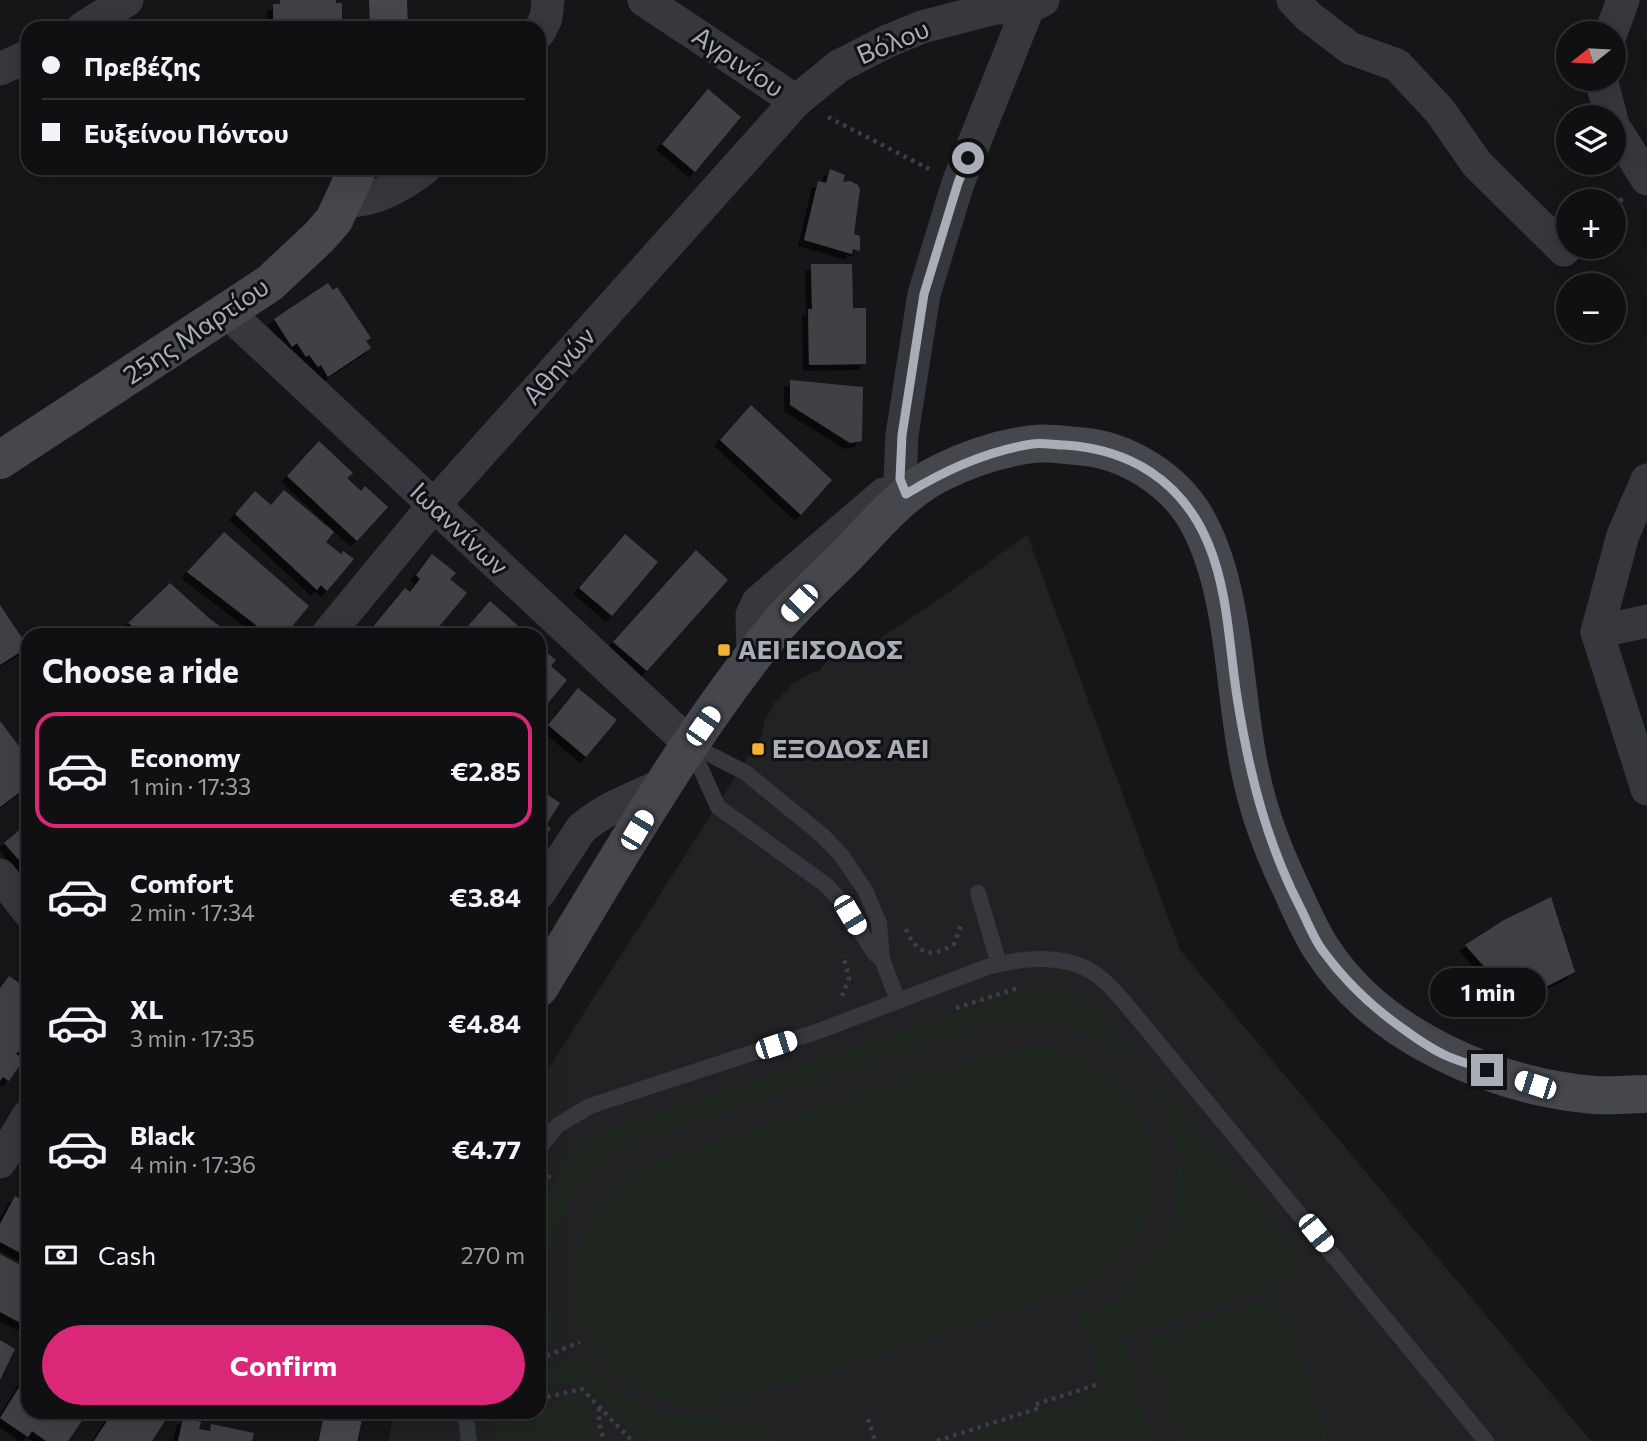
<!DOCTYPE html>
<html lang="en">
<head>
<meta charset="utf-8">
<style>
  body { margin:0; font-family:Commissioner,sans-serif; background:#19191b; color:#f1f3f6; height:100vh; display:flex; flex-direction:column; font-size:26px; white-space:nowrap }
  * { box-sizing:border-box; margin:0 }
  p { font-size:23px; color:#9c9d9f }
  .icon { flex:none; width:38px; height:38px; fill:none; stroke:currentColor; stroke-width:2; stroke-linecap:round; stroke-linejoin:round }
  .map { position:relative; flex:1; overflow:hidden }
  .sheet { position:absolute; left:21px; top:628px; width:525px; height:791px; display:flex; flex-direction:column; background:#101012; border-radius:21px; box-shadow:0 7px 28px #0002,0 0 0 2px #303032 }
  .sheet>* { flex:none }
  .guide { position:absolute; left:21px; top:21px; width:525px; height:154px; border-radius:21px; box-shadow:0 7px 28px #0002,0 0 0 2px #303032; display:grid; align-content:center; height:154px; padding:0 21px; background:#101012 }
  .needle { width:46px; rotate:252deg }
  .fabs { position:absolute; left:1556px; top:21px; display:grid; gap:14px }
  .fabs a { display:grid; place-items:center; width:70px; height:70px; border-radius:50%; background:#101012; box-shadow:0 7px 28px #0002,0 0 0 2px #303032; font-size:35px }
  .end { position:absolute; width:32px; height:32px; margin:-16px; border:9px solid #a8adb8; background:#111; box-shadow:0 0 0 4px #111 }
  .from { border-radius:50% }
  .bubble { position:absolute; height:49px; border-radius:24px; background:#101012; box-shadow:0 7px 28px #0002,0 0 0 2px #303032; font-size:23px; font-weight:700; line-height:49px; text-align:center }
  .car { position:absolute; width:21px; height:42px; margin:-21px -10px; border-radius:9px; box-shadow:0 0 5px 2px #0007; background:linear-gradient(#fff 24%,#345 0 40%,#fff 0 76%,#345 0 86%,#fff 0) }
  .guide b { display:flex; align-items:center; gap:24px; height:66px; font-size:26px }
  .guide b+b { border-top:2px solid #303032 }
  .guide i { width:18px; height:18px; background:#f1f3f6 }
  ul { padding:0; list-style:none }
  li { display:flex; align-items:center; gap:21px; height:116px; margin:0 14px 10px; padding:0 7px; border:4px solid transparent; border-radius:21px }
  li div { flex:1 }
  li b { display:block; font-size:26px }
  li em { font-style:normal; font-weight:700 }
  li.current { border-color:#db2777 }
  li>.icon { width:63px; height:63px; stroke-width:1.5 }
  h2 { padding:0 21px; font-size:32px; line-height:84px }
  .pay { display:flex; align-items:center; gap:18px; height:77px; padding:0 21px; font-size:26px }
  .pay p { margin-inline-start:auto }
  .primary-button { display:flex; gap:14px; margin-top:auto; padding:14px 21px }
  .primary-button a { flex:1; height:80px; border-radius:42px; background:#db2777; color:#fff; font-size:28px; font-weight:700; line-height:80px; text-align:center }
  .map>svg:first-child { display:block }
  .built { fill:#222225 }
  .green { fill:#1e261f }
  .building { fill:#404145; filter:url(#shadow) }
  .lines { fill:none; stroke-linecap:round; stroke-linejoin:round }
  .path { stroke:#3d3f44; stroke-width:4.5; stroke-dasharray:3.5 5; stroke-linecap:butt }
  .lane { stroke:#37383d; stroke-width:16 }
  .street { stroke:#37383d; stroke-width:33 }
  .secondary { stroke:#45474d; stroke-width:38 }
  .route { stroke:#a8adb8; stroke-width:9 }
  .poi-dot { fill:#f2b134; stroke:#111113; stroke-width:2.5 }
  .labels { text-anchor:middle; stroke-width:6; stroke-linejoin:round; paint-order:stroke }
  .street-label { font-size:26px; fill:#a8adb8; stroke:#111113 }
  .poi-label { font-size:26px; font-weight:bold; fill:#a8adb8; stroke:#111113; text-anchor:start }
</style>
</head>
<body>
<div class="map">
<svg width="1647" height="1441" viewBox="0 0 1647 1441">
  <defs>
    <filter id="shadow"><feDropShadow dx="-6" dy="6" stdDeviation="0" flood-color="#0009"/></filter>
  </defs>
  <rect width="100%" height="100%" fill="#161618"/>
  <!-- built -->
  <path class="built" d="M1027,534L1180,950L1591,1441H388L395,1412H539V1083L761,737L765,720L774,703L794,683L815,671L818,672L835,651L854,656L949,592Z"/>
  <!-- green -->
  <g class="green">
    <path d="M1053,987L1076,993L1091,1004L1296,1250L1301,1268L1300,1284L1293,1281L1088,1347L1077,1314C1118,1302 1114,1301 1140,1270C1151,1258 1161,1246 1168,1231C1175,1214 1178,1192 1178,1174C1178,1072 1087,1005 990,1026L647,1138C599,1157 569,1194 554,1242C549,1256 546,1269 547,1284C548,1304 554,1323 560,1341L539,1349V1221L552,1183L572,1149L591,1136L621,1124L1036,988Z"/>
    <path d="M1040,1047C1173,1068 1194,1233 1074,1290L720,1404C568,1423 515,1224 657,1161L1000,1050Z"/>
    <path d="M1272,1298L1284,1303L1328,1441H1180L1147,1340Z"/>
    <path d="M1121,1338L1135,1381L1103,1392L1091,1348Z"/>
    <path d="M577,1357L585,1359C615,1389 644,1413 688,1418C701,1419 714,1417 727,1418L736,1426L765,1416L773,1441H642L577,1378L539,1391V1370Z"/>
    <path d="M1133,1383L1151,1441H958Z"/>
    <path d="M582,1393L598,1441H496L492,1412H500L502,1418L521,1412H539V1407Z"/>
  </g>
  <!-- building -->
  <g class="building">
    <path d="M280,0H336V3H342V28H273V4H280Z"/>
    <path d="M708,89L741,117L695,172L662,144Z"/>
    <path d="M830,169L845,175L843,182L850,181L858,185L860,189L854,234L860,236V251L853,249L852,254L804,240L818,181L826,183Z"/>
    <path d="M811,264H852L853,308H866V364L809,365L808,309H812Z"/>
    <path d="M328,283L333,290L337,287L371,338L366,341L371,348L328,377L321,365L318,367L309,355L306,357L297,343L292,347L274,319Z"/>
    <path d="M790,380L863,387L862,441L850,443L790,405Z"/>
    <path d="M751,405L832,480L801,515L720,440Z"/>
    <path d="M319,441L353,473L347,478L361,491L365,486L388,507L357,541L287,476Z"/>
    <path d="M284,490L334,532L326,542L341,554L343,551L354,559L327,591L321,585L317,590L235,514L255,491L271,505Z"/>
    <path d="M224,532L309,606L285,635H269L187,572Z"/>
    <path d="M625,534L658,562L612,616L579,588Z"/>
    <path d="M696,550L728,580L647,671L613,642Z"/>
    <path d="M432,554L456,573L450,579L467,593L432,635H366L405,588L410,592L420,579L416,575Z"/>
    <path d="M170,583L210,619L232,635H145L128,623Z"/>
    <path d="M490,601L524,631L520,635H460Z"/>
    <path d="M0,605L28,647L0,665Z"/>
    <path d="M539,646L556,660L551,666L567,680L539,714Z"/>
    <path d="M578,688L617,720L586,757L548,725Z"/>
    <path d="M0,721L28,758V786L0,807Z"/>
    <path d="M539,789L560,803L546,825L551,828L539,845Z"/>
    <path d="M28,823V866L26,868L4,843Z"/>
    <path d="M1551,897L1575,972L1516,1002L1465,945L1504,920Z"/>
    <path d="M9,976L28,989V1049L25,1054L20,1050L16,1054L24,1059L9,1081L3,1077L0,1081V988Z"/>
    <path d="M15,1196L28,1203V1257L0,1242V1224Z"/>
    <path d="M0,1254L28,1269V1327L0,1312Z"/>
    <path d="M0,1340L15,1349L0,1380Z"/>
    <path d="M28,1373V1412H88L68,1441H46L32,1431L28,1437L0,1418Z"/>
    <path d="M113,1412H169L170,1413L152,1441H94Z"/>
    <path d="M183,1418L201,1422L199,1429L210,1431L211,1424L254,1433L252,1441H178Z"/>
  </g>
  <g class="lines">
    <!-- path -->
    <g class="path">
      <path d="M828,117L929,169"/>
      <path d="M1614,207L1623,198"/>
      <path d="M906,929C916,954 931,959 954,944L961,925"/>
      <path d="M842,996L849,978L843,955"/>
      <path d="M956,1008L1021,987"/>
      <path d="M539,1202L551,1170"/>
      <path d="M539,1359L580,1342"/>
      <path d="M539,1399L582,1389L632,1441"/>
      <path d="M599,1408V1423L604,1441"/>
      <path d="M868,1419L875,1441"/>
      <path d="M937,1441L1036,1409L1034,1405L1098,1384"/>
    </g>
    <!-- lane -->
    <g class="lane">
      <path d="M690,744L746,773L823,836L841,855L865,890L879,923L882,959L898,1001"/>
      <path d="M691,747L718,807L826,885L840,900L875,954L882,959"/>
      <path d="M978,893L999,964"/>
      <path d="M539,1148L558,1125L590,1106L819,1031L987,967C1023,957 1073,952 1103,980C1117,992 1128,1007 1140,1021L1486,1441"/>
      <path d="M465,1412L469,1441"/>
    </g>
    <!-- street -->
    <g class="street">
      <path d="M644,0L796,101"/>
      <path d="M1293,0L1308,16L1350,48L1397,65L1440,111L1477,164L1564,250"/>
      <path d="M83,28L127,0"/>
      <path d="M539,32L546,18L548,0"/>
      <path d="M1611,33L1623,0"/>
      <path d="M0,69L28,56"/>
      <path d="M1601,79L1611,117"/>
      <path d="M1614,127L1647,179"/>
      <path d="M345,201C375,202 402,186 425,168"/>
      <path d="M228,313L690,744"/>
      <path d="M1647,480L1623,535L1597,632L1647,789"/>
      <path d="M906,494L900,479L902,435L924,294L958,183L1028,8"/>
      <path d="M1597,632L1647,621"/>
      <path d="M327,635L434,505L796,101L839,66L888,41L922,27L968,15L995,8H1028L1043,0"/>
      <path d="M753,656L752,615L758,602L884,494"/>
      <path d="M0,875L28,911"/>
      <path d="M539,893L581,829C605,808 636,797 664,784"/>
      <path d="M0,1162L28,1116"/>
    </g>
    <!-- secondary -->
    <g class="secondary">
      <path d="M388,0L389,28"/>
      <path d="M0,460L270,283L319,237L334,220L358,168"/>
      <path d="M539,988C615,865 686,736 778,625C799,600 824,578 847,555C876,525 902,492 940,473C968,459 1001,448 1033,444C1047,442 1063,445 1077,446C1126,449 1176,480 1199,524C1237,596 1233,696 1251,775C1259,813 1273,850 1289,884C1299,905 1308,928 1321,948C1377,1036 1493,1086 1594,1095C1611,1096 1629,1094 1647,1094"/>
      <path d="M338,1441L344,1412"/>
    </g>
  </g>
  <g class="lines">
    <!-- route -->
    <path class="route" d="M968,158L958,183L924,294L902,435L900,479L906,494C945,470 986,451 1032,444C1042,442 1054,445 1064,445C1130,449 1182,481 1208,543C1229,593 1229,650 1238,703C1250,777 1267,843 1301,909C1308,923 1314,939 1323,951C1345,981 1372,1007 1402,1028C1417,1039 1431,1049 1447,1056C1460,1062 1474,1065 1487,1070"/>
  </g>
  <!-- markers -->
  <g class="poi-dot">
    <rect x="717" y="643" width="14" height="14" rx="3.5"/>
    <rect x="751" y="742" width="14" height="14" rx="3.5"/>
  </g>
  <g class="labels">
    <!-- street labels -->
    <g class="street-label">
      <text transform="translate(893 42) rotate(-23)" y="9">Βόλου</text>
      <text transform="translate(738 62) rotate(34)" y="9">Αγρινίου</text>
      <text transform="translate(196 331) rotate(-34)" y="9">25ης Μαρτίου</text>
      <text transform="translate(559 366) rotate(-48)" y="9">Αθηνών</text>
      <text transform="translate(459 529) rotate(43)" y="9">Ιωαννίνων</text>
    </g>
    <!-- poi labels -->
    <g class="poi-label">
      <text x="738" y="659">ΑΕΙ ΕΙΣΟΔΟΣ</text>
      <text x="772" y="758">ΕΞΟΔΟΣ ΑΕΙ</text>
    </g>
  </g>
</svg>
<div class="fabs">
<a><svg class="needle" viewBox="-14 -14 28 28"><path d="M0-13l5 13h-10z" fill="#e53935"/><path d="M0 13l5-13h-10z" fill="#9c9d9f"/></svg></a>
<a><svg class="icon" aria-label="layers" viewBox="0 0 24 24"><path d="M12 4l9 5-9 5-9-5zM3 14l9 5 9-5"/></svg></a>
<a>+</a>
<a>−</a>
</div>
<i class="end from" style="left:968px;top:158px"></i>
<i class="end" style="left:1487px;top:1070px"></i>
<div class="bubble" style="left:1430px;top:968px;width:116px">1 min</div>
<i class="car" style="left:799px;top:603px;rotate:224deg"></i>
<i class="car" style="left:703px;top:726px;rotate:35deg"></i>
<i class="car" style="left:637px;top:830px;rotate:31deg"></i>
<i class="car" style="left:850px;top:915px;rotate:149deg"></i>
<i class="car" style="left:776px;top:1045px;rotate:72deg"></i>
<i class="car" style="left:1535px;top:1085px;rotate:288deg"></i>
<i class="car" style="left:1316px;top:1233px;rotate:141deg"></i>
<div class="guide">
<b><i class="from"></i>Πρεβέζης</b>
<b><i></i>Ευξείνου Πόντου</b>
</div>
<section class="sheet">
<h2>Choose a ride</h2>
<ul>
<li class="current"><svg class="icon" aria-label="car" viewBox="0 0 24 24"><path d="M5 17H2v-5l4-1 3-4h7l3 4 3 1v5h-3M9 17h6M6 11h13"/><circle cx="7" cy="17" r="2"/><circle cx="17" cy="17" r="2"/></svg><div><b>Economy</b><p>1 min · 17:33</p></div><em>€2.85</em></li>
<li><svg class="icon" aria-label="car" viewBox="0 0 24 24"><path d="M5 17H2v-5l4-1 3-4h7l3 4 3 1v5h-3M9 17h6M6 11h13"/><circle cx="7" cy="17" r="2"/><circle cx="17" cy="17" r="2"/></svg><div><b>Comfort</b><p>2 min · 17:34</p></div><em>€3.84</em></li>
<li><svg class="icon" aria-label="car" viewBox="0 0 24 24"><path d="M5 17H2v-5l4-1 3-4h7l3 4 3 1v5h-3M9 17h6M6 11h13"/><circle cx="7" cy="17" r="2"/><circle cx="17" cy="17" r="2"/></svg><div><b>XL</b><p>3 min · 17:35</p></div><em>€4.84</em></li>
<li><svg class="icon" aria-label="car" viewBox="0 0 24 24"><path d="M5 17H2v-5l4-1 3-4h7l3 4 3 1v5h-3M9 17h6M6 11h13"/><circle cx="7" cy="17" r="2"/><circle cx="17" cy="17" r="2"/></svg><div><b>Black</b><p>4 min · 17:36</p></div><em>€4.77</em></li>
</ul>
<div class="pay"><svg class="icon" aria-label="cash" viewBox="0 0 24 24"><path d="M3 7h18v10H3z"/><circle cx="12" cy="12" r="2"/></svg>Cash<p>270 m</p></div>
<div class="primary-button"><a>Confirm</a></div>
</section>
</div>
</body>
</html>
